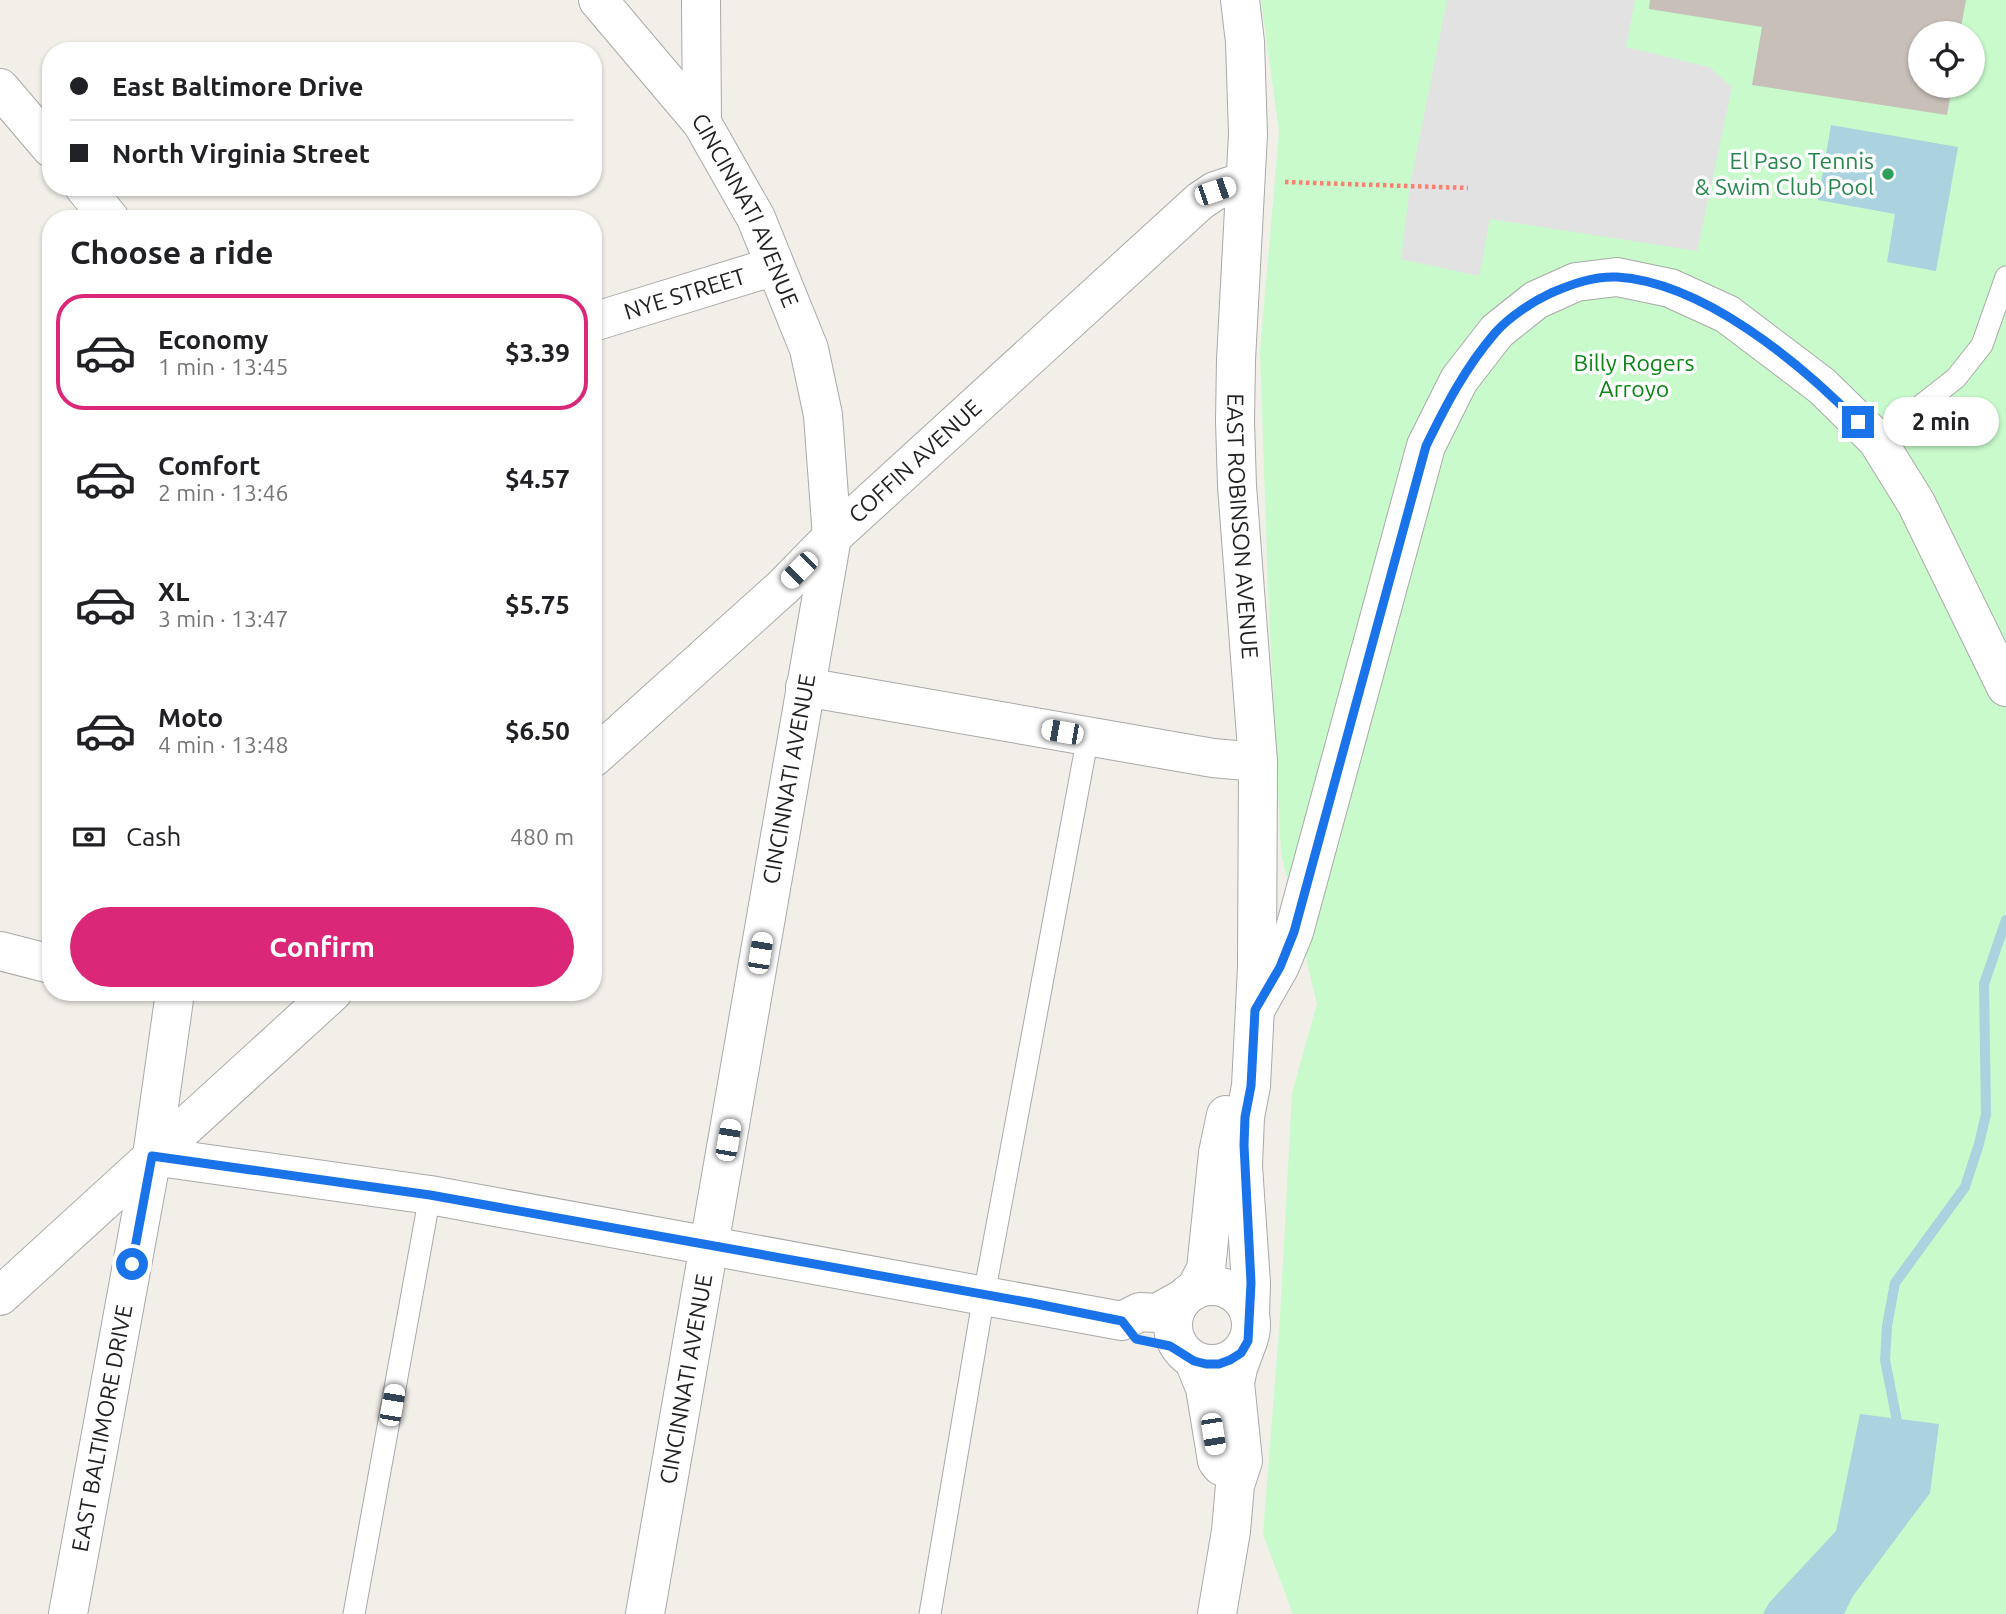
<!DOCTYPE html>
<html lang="en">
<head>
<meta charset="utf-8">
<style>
  body { margin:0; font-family:Ubuntu,sans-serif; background:#f6f6f6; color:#202124; height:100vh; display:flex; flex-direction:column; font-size:26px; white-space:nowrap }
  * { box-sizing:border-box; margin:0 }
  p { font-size:23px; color:#757577 }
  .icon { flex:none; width:38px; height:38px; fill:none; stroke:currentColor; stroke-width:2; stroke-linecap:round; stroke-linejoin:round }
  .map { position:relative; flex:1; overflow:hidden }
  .panel { position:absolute; left:42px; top:210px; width:560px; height:791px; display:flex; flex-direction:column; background:#fff; border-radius:28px; box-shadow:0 2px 5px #0004 }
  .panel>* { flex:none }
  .hud { position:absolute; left:42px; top:42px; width:560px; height:154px; border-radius:28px; box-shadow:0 2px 5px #0004; display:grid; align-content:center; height:154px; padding:0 28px; background:#fff }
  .fabs { position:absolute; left:1908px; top:21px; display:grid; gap:14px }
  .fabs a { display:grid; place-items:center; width:77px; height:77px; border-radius:50%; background:#fff; box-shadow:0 2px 5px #0004; font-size:35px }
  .end { position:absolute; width:32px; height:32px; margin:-16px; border:9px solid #1a73e8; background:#fff; box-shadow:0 0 0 4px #fff }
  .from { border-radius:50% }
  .bubble { position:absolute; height:49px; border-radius:24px; background:#fff; box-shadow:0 2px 5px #0004; font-size:23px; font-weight:700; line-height:49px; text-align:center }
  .car { position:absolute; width:21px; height:42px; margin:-21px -10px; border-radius:9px; box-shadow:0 0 5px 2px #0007; background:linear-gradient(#fff 24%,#345 0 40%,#fff 0 76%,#345 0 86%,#fff 0) }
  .hud b { display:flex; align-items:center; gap:24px; height:66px; font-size:26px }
  .hud b+b { border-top:2px solid #e0e0e0 }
  .hud i { width:18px; height:18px; background:#202124 }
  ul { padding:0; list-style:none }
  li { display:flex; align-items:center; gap:21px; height:116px; margin:0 14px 10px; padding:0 14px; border:4px solid transparent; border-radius:28px }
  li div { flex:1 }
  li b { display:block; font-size:26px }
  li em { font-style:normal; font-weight:700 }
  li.on { border-color:#db2777 }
  li>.icon { width:63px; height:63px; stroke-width:1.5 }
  h2 { padding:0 28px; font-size:32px; line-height:84px }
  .pay { display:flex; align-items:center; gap:18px; height:77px; padding:0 28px; font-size:26px }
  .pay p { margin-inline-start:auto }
  .primary-button { display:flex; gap:14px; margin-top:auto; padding:14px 28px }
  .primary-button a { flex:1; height:80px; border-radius:42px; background:#db2777; color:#fff; font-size:28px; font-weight:700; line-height:80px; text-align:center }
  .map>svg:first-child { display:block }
  .park { fill:#c8facc; fill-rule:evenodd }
  .parking { fill:#e2e2e2 }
  .water { fill:#aad3df }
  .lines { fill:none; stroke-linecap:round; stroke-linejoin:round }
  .stream { stroke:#aad3df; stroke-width:10 }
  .building { fill:#c7bfb8 }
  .service-casing { stroke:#a9a9a9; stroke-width:23 }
  .minor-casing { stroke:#a9a9a9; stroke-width:40 }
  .path { stroke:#fa8072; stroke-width:4.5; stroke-dasharray:3.5 3.5; stroke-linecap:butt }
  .service { stroke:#fff; stroke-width:21 }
  .minor { stroke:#fff; stroke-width:38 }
  .route { stroke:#1a73e8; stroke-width:9 }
  .leisure-dot { fill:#2e9e5b; stroke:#fff; stroke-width:2.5 }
  .labels { text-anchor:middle; stroke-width:7; stroke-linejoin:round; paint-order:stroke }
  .leisure-label { font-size:23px; fill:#27864d; stroke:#fff; text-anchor:end }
  .street-label { font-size:23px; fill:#222; stroke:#fff }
  .park-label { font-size:23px; fill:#0c8416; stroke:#fff }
</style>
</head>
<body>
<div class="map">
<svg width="2006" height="1614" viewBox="0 0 2006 1614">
  <rect width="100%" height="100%" fill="#f2efe9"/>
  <!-- park -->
  <path class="park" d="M1261,0H2006V1614H1293L1263,1534L1280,1317L1292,1093L1317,1004L1281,853L1268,590L1260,351L1279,132ZM1920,33H1972V86H1920Z"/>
  <!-- parking -->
  <path class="parking" d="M1447,0H1635L1626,47L1709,67L1732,87L1697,251L1490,219L1479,276L1401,259L1410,185Z"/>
  <!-- water -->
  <g class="water">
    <path d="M1831,125L1958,147L1936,271L1887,262L1895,214L1818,200Z"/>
    <path d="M1860,1414L1939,1424L1930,1493L1853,1596L1844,1614H1763L1769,1603L1836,1531Z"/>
  </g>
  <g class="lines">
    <!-- stream -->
    <path class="stream" d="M1899,1431L1885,1360L1887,1326L1895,1283L1965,1187L1979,1144L1986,1114L1984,984L2006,920"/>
  </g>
  <!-- building -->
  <path class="building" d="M1650,0H1966L1960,33H1920V86H1952L1947,115L1752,85L1762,27L1649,9Z"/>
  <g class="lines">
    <defs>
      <g id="service">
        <path d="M1877,440L1956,378L1982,345L2006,277"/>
        <path d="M354,1614L430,1195"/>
        <path d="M930,1614L984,1295L1088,736"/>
      </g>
      <g id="minor">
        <path id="s1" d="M598,0L702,123L756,218L809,349L823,415L832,537L645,1614"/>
        <path d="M701,0L702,123"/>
        <path id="s2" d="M1240,0L1245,42L1248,134L1236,360L1235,421L1237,486L1258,762L1257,967L1251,1086L1245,1117L1243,1166L1251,1283L1250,1315"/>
        <path d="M0,88L51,148"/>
        <path d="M84,187L110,219"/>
        <path id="s3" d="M593,322L775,266"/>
        <path d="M805,687L1213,758L1258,762"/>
        <path id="s4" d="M593,758L783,587L832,537L1200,201L1215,191L1245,181"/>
        <path d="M0,951L51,964"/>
        <path d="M1255,1010L1280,966L1294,932L1426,446L1459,380L1497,331L1536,300L1576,282L1617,277L1670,288L1727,314L1822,386L1877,440L1916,503L2006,687"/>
        <path d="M152,1156L430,1195L1122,1321L1140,1312L1157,1313L1184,1298"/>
        <circle cx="1212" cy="1325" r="39"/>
        <path d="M1195,1290L1206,1269L1218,1153L1226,1115"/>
        <path d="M0,1296L333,992"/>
        <path d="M1194,1361L1205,1388L1217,1461L1221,1466"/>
        <path id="s5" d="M68,1614L152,1156L175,992"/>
        <path d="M1217,1614L1231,1531L1235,1485L1243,1461L1235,1383L1238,1368L1248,1341"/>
      </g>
    </defs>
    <!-- service casing -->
    <use href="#service" class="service-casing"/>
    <!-- minor casing -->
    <use href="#minor" class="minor-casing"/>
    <!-- path -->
    <path class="path" d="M1285,182L1468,188"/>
    <!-- service -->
    <use href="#service" class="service"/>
    <!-- minor -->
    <use href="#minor" class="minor"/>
  </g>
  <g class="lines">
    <!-- route -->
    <path class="route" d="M132,1264L152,1156L430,1195L1032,1303L1122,1321L1136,1339L1170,1346L1194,1361L1206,1364H1219L1230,1360L1241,1353L1248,1341L1251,1283L1244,1145L1245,1117L1251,1086L1255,1010L1280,967L1294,932L1426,446C1446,405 1465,368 1495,333C1509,317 1532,302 1551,293C1572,284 1594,276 1617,277C1703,282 1800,363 1858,422"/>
  </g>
  <!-- markers -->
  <circle class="leisure-dot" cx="1888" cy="174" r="7"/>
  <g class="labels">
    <!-- leisure labels -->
    <g class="leisure-label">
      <text x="1874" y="169">El Paso Tennis<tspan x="1874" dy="26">&amp; Swim Club Pool</tspan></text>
    </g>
    <!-- street labels -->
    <g class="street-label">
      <text dy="8" stroke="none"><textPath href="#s1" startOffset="259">CINCINNATI AVENUE</textPath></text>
      <text dy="8" stroke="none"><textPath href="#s3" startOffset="96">NYE STREET</textPath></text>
      <text dy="8" stroke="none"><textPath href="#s4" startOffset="438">COFFIN AVENUE</textPath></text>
      <text dy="8" stroke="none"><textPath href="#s2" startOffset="527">EAST ROBINSON AVENUE</textPath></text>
      <text transform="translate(789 779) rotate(-80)" y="8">CINCINNATI AVENUE</text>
      <text transform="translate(686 1379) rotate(-80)" y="8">CINCINNATI AVENUE</text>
      <text dy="8" stroke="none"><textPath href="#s5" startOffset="189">EAST BALTIMORE DRIVE</textPath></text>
    </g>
    <!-- park labels -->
    <g class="park-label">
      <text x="1634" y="371">Billy Rogers<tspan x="1634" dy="26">Arroyo</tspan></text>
    </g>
  </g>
</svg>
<div class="fabs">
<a><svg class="icon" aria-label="locate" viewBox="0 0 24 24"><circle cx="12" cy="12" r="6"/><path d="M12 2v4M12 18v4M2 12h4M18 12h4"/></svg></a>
</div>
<i class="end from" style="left:132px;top:1264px"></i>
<i class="end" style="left:1858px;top:422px"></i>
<div class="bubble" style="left:1883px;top:397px;width:116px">2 min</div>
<i class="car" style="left:1215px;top:191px;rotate:71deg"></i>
<i class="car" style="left:799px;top:570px;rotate:225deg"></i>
<i class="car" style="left:1062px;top:732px;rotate:280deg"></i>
<i class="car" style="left:760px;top:953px;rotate:9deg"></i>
<i class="car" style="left:728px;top:1140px;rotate:10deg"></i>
<i class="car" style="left:392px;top:1405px;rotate:10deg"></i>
<i class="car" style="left:1213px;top:1434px;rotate:171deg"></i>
<div class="hud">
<b><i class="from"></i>East Baltimore Drive</b>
<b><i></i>North Virginia Street</b>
</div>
<section class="panel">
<h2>Choose a ride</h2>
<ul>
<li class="on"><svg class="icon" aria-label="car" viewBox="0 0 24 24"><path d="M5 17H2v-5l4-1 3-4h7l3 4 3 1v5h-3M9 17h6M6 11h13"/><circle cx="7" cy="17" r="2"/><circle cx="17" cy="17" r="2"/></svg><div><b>Economy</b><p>1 min · 13:45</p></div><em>$3.39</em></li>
<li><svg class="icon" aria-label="car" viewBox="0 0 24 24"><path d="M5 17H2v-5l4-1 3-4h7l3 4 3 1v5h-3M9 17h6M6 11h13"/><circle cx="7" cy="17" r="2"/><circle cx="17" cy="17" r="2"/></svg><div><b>Comfort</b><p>2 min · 13:46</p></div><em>$4.57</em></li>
<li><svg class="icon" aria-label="car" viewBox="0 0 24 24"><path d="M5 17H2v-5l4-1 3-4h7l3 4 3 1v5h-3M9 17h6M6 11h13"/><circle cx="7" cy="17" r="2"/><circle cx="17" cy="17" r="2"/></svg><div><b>XL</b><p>3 min · 13:47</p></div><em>$5.75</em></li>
<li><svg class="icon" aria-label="car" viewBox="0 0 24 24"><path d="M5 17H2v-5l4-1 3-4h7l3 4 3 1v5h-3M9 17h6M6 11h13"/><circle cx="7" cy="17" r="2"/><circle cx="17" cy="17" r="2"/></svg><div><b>Moto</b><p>4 min · 13:48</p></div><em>$6.50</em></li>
</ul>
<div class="pay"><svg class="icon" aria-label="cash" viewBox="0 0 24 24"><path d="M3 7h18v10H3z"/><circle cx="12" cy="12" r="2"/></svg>Cash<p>480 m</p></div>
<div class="primary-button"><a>Confirm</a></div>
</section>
</div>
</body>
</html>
